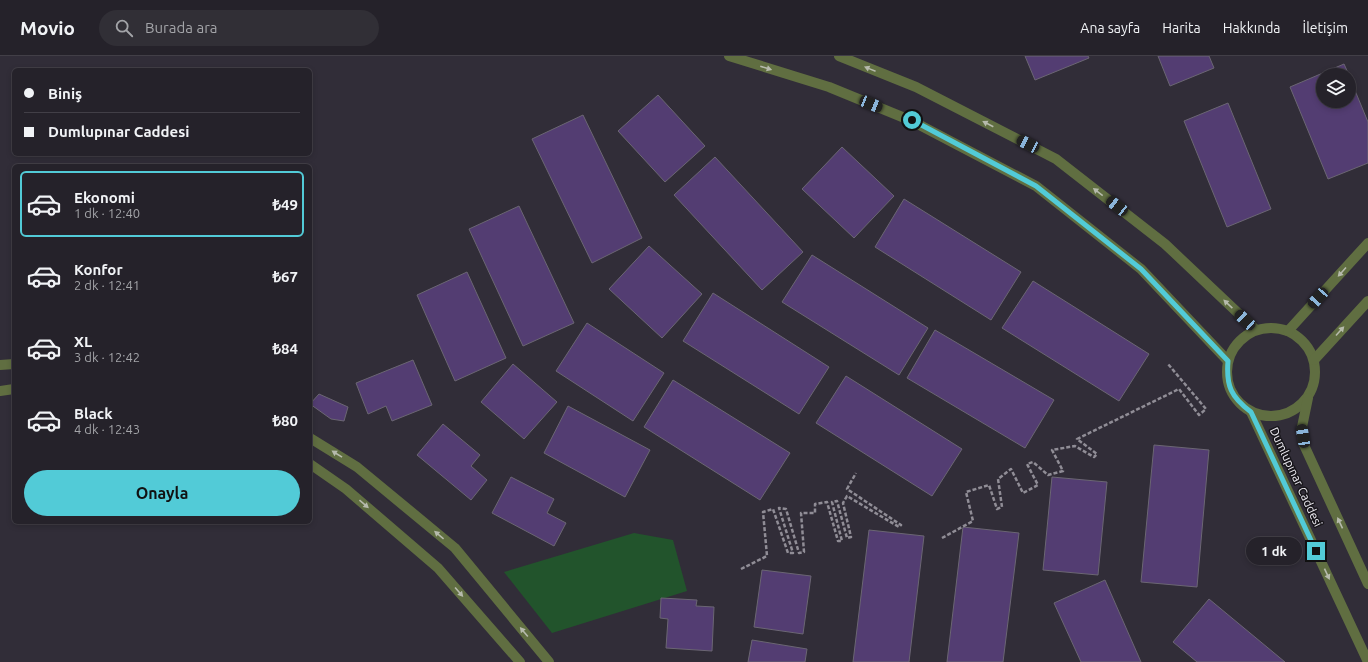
<!DOCTYPE html>
<html lang="tr">
<head>
<meta charset="utf-8">
<style>
  body { margin:0; font-family:Ubuntu,sans-serif; background:#312f36; color:#f1f3f6; height:100vh; display:flex; flex-direction:column; font-size:15px; white-space:nowrap }
  * { box-sizing:border-box; margin:0 }
  p { font-size:13px; color:#a3a4a8 }
  .icon { flex:none; width:22px; height:22px; fill:none; stroke:currentColor; stroke-width:2; stroke-linecap:round; stroke-linejoin:round }
  .map { position:relative; flex:1; overflow:hidden }
  .side { position:absolute; left:12px; top:108px; width:300px; height:360px; display:flex; flex-direction:column; background:#25222a; border-radius:6px; box-shadow:0 2px 6px #0003,0 0 0 1px #423f47 }
  .side>* { flex:none }
  .guide { position:absolute; left:12px; top:12px; width:300px; height:88px; border-radius:6px; box-shadow:0 2px 6px #0003,0 0 0 1px #423f47; display:grid; align-content:center; height:88px; padding:0 12px; background:#25222a }
  .buttons { position:absolute; left:1316px; top:12px; display:grid; gap:8px }
  .buttons a { display:grid; place-items:center; width:40px; height:40px; border-radius:50%; background:#25222a; box-shadow:0 2px 6px #0003,0 0 0 1px #423f47; font-size:20px }
  .end { position:absolute; width:18px; height:18px; margin:-9px; border:5px solid #52cbd7; background:#111; box-shadow:0 0 0 2px #111 }
  .from { border-radius:50% }
  .bubble { position:absolute; height:28px; border-radius:14px; background:#25222a; box-shadow:0 2px 6px #0003,0 0 0 1px #423f47; font-size:13px; font-weight:700; line-height:28px; text-align:center }
  .car { position:absolute; width:12px; height:24px; margin:-12px -6px; border-radius:5px; box-shadow:0 0 3px 1px #0007; background:linear-gradient(#222 24%,#8ab4d8 0 40%,#222 0 76%,#8ab4d8 0 86%,#222 0) }
  .guide b { display:flex; align-items:center; gap:14px; height:38px; font-size:15px }
  .guide b+b { border-top:1px solid #423f47 }
  .guide i { width:10px; height:10px; background:#f1f3f6 }
  ul { padding:7px 0 0; list-style:none }
  li { display:flex; align-items:center; gap:12px; height:66px; margin:0 8px 6px; padding:0 4px; border:2px solid transparent; border-radius:6px }
  li div { flex:1 }
  li b { display:block; font-size:15px }
  li em { font-style:normal; font-weight:700 }
  li.selected { border-color:#52cbd7 }
  li>.icon { width:36px; height:36px; stroke-width:1.5 }
  .action { display:flex; gap:8px; margin-top:auto; padding:8px 12px }
  .action a { flex:1; height:46px; border-radius:24px; background:#52cbd7; color:#111; font-size:16px; font-weight:700; line-height:46px; text-align:center }
  header { display:flex; align-items:center; gap:24px; box-sizing:border-box; height:56px; padding:0 20px; background:#25222a; border-bottom:1px solid #423f47 }
  header strong { font-size:19px }
  nav { display:flex; gap:22px; margin-inline-start:auto; font-size:14px }
  .search { width:280px; height:36px; background:#312f36; display:flex; align-items:center; gap:10px; box-sizing:border-box; padding:0 14px; border-radius:22px; color:#a3a4a8; font-size:15px }
  .map>svg:first-child { display:block }
  .green { fill:#22542c }
  .building { fill:#533d72; stroke:#6b6673 }
  .lines { fill:none; stroke-linecap:round; stroke-linejoin:round }
  .path { stroke:#908d96; stroke-width:2.5; stroke-dasharray:4 2; stroke-linecap:butt }
  .minor { stroke:#606e41; stroke-width:10 }
  .oneway { fill:#b6baac }
  .route { stroke:#52cbd7; stroke-width:5 }
  .labels { text-anchor:middle; stroke-width:3; stroke-linejoin:round; paint-order:stroke }
  .street-label { font-size:12px; fill:#efedf4; stroke:#18161b }
</style>
</head>
<body>
<header>
<strong>Movio</strong>
<div class="search"><svg class="icon" aria-label="search" viewBox="0 0 24 24"><circle cx="10" cy="10" r="6"/><path d="M15 15l6 6"/></svg>Burada ara</div>
<nav><a>Ana sayfa</a><a>Harita</a><a>Hakkında</a><a>İletişim</a></nav>
</header>
<div class="map">
<svg width="1368" height="606" viewBox="0 0 1368 606">
  <rect width="100%" height="100%" fill="#312d38"/>
  <!-- green -->
  <path class="green" d="M634,477L673,484L687,535L552,577L504,516Z"/>
  <!-- building -->
  <g class="building">
    <path d="M1025,0H1088L1089,2L1035,24Z"/>
    <path d="M1158,0H1209L1214,12L1170,30Z"/>
    <path d="M1344,8L1349,19H1323V45H1349V20L1368,66V107L1328,123L1290,31Z"/>
    <path d="M658,39L705,90L665,126L618,75Z"/>
    <path d="M1228,47L1271,153L1227,171L1184,65Z"/>
    <path d="M583,59L642,182L592,207L532,83Z"/>
    <path d="M842,91L894,140L854,182L802,133Z"/>
    <path d="M715,101L803,196L762,234L674,139Z"/>
    <path d="M904,143L1021,216L991,264L875,191Z"/>
    <path d="M519,150L574,267L523,290L469,173Z"/>
    <path d="M649,190L702,238L662,282L609,233Z"/>
    <path d="M812,199L928,272L899,319L782,246Z"/>
    <path d="M467,216L506,302L455,325L417,239Z"/>
    <path d="M1033,225L1149,298L1119,345L1002,272Z"/>
    <path d="M713,237L829,311L799,358L683,285Z"/>
    <path d="M587,267L664,317L633,365L556,315Z"/>
    <path d="M935,274L1054,344L1025,392L907,322Z"/>
    <path d="M413,304L432,349L392,365L386,350L368,358L356,327Z"/>
    <path d="M513,308L557,346L524,383L481,346Z"/>
    <path d="M846,320L962,393L932,440L816,367Z"/>
    <path d="M673,324L790,397L760,444L644,371Z"/>
    <path d="M319,338L348,351L344,365L331,363L310,348Z"/>
    <path d="M568,350L650,394L625,441L544,397Z"/>
    <path d="M443,368L480,399L471,410L487,424L471,444L417,399Z"/>
    <path d="M1154,389L1209,394L1197,531L1141,526Z"/>
    <path d="M511,421L554,443L547,457L566,467L554,490L492,457Z"/>
    <path d="M1052,421L1107,426L1098,519L1043,514Z"/>
    <path d="M963,471L1019,477L1003,606H947Z"/>
    <path d="M869,474L924,480L909,606H853Z"/>
    <path d="M762,514L811,520L803,578L754,571Z"/>
    <path d="M1105,524L1141,606H1081L1054,547Z"/>
    <path d="M661,542L697,544L696,550L714,551L712,595L666,592L668,563L660,562Z"/>
    <path d="M1209,543L1285,606H1197L1173,586Z"/>
    <path d="M752,584L807,593L805,606H748Z"/>
  </g>
  <g class="lines">
    <!-- path -->
    <g class="path">
      <path d="M942,482L973,465L966,436L989,429L997,453L1002,451L998,423L1011,413L1023,437L1038,429L1027,408L1033,406L1048,419L1063,415L1052,394L1075,390L1094,401L1097,398L1077,383L1179,333L1199,359L1206,353L1168,308"/>
      <path d="M741,513L767,500L763,456L773,453L788,497H793L779,452L786,453L799,497L804,496L801,457H815V448L827,446L838,485H842L832,446L837,445L847,482L851,481L843,447L847,440L899,471L901,469L847,433L856,417"/>
    </g>
    <!-- minor -->
    <g class="minor">
      <path d="M729,0L829,31L912,65L1036,130L1141,213L1228,305"/>
      <path d="M839,0L916,31L1056,103L1165,188L1256,274"/>
      <circle cx="1271" cy="316" r="44"/>
      <path d="M1288,275L1368,187"/>
      <path d="M1314,304L1368,245"/>
      <path d="M0,309L14,308"/>
      <path d="M0,335L14,333"/>
      <path d="M1308,342L1302,371L1304,389L1368,528"/>
      <path d="M1251,356L1368,606"/>
      <path d="M310,382L357,411L455,492L549,606"/>
      <path d="M310,408L346,433L438,512L520,606"/>
    </g>
  </g>
  <!-- one-way arrows -->
  <defs><path id="oneway-solid" d="M-6-.8H1V-3.2L6.5 0L1 3.2V.8H-6Z"/></defs>
  <g class="oneway">
    <use href="#oneway-solid" transform="translate(766 12) rotate(17)"/>
    <use href="#oneway-solid" transform="translate(870 13) rotate(-158)"/>
    <use href="#oneway-solid" transform="translate(988 68) rotate(-153)"/>
    <use href="#oneway-solid" transform="translate(1098 136) rotate(-142)"/>
    <use href="#oneway-solid" transform="translate(1342 216) rotate(132)"/>
    <use href="#oneway-solid" transform="translate(1228 248) rotate(-137)"/>
    <use href="#oneway-solid" transform="translate(1340 275) rotate(-48)"/>
    <use href="#oneway-solid" transform="translate(337 398) rotate(-148)"/>
    <use href="#oneway-solid" transform="translate(364 448) rotate(41)"/>
    <use href="#oneway-solid" transform="translate(1340 467) rotate(-115)"/>
    <use href="#oneway-solid" transform="translate(439 479) rotate(-140)"/>
    <use href="#oneway-solid" transform="translate(1327 518) rotate(65)"/>
    <use href="#oneway-solid" transform="translate(459 536) rotate(49)"/>
    <use href="#oneway-solid" transform="translate(524 576) rotate(-130)"/>
  </g>
  <g class="lines">
    <!-- route -->
    <path class="route" d="M912,64L1036,130L1141,213L1228,305C1226,330 1231,341 1251,356L1316,495"/>
  </g>
  <g class="labels">
    <!-- street labels -->
    <g class="street-label">
      <text transform="translate(1296 421) rotate(65)" y="4">Dumlupınar Caddesi</text>
    </g>
  </g>
</svg>
<div class="buttons">
<a><svg class="icon" aria-label="layers" viewBox="0 0 24 24"><path d="M12 4l9 5-9 5-9-5zM3 14l9 5 9-5"/></svg></a>
</div>
<i class="end from" style="left:912px;top:64px"></i>
<i class="end" style="left:1316px;top:495px"></i>
<div class="bubble" style="left:1246px;top:481px;width:56px">1 dk</div>
<i class="car" style="left:871px;top:48px;rotate:112deg"></i>
<i class="car" style="left:1028px;top:88px;rotate:297deg"></i>
<i class="car" style="left:1117px;top:150px;rotate:308deg"></i>
<i class="car" style="left:1318px;top:242px;rotate:222deg"></i>
<i class="car" style="left:1245px;top:264px;rotate:313deg"></i>
<i class="car" style="left:1303px;top:380px;rotate:351deg"></i>
<div class="guide">
<b><i class="from"></i>Biniş</b>
<b><i></i>Dumlupınar Caddesi</b>
</div>
<section class="side">
<ul>
<li class="selected"><svg class="icon" aria-label="car" viewBox="0 0 24 24"><path d="M5 17H2v-5l4-1 3-4h7l3 4 3 1v5h-3M9 17h6M6 11h13"/><circle cx="7" cy="17" r="2"/><circle cx="17" cy="17" r="2"/></svg><div><b>Ekonomi</b><p>1 dk · 12:40</p></div><em>₺49</em></li>
<li><svg class="icon" aria-label="car" viewBox="0 0 24 24"><path d="M5 17H2v-5l4-1 3-4h7l3 4 3 1v5h-3M9 17h6M6 11h13"/><circle cx="7" cy="17" r="2"/><circle cx="17" cy="17" r="2"/></svg><div><b>Konfor</b><p>2 dk · 12:41</p></div><em>₺67</em></li>
<li><svg class="icon" aria-label="car" viewBox="0 0 24 24"><path d="M5 17H2v-5l4-1 3-4h7l3 4 3 1v5h-3M9 17h6M6 11h13"/><circle cx="7" cy="17" r="2"/><circle cx="17" cy="17" r="2"/></svg><div><b>XL</b><p>3 dk · 12:42</p></div><em>₺84</em></li>
<li><svg class="icon" aria-label="car" viewBox="0 0 24 24"><path d="M5 17H2v-5l4-1 3-4h7l3 4 3 1v5h-3M9 17h6M6 11h13"/><circle cx="7" cy="17" r="2"/><circle cx="17" cy="17" r="2"/></svg><div><b>Black</b><p>4 dk · 12:43</p></div><em>₺80</em></li>
</ul>
<div class="action"><a>Onayla</a></div>
</section>
</div>
</body>
</html>
